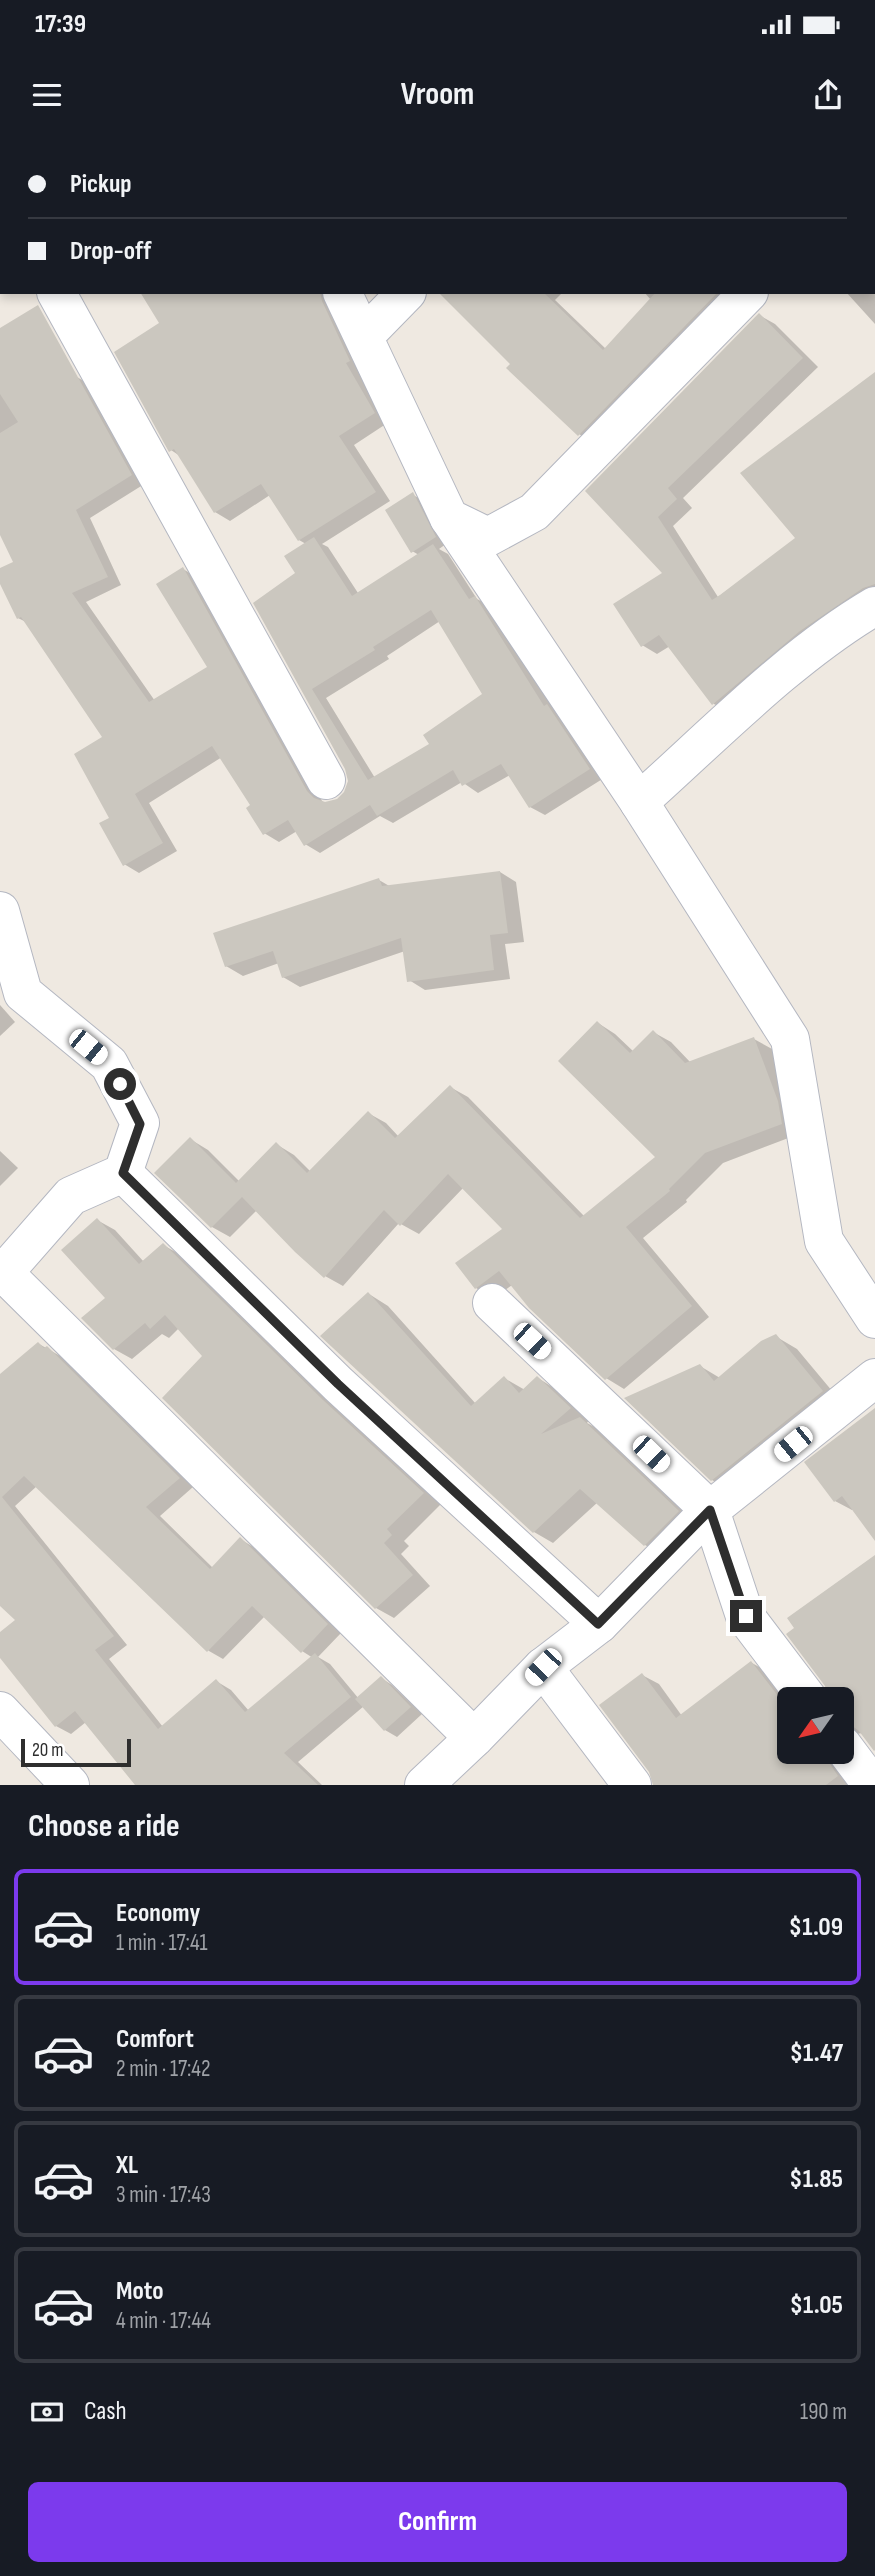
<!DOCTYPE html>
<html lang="en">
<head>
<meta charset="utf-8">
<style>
  body { margin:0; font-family:"Sofia Sans Condensed",sans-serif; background:#20242c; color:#f1f3f6; height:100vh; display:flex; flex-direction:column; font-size:26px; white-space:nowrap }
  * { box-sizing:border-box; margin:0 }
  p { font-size:23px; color:#9ea1a6 }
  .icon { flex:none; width:38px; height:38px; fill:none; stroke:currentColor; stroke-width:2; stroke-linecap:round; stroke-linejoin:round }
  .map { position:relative; height:1645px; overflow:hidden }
  .panel { display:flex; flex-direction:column; background:#171b24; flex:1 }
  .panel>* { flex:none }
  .guide { position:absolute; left:0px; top:0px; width:875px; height:154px; box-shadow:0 4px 10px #0003; display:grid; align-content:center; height:154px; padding:0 28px; background:#171b24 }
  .needle { width:46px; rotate:236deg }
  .controls { position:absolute; left:777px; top:1547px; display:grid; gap:14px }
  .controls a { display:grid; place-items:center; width:77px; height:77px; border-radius:10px; background:#171b24; box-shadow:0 4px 10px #0003; font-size:35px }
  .scale { position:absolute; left:21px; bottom:18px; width:110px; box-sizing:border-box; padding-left:7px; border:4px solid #2e2e2e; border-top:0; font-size:19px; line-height:24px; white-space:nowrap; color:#2e2e2e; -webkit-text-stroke:5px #fff; paint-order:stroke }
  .end { position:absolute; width:32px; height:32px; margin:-16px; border:9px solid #2e2e2e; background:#fff; box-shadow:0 0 0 4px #fff }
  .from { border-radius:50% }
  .car { position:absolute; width:21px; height:42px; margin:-21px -10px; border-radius:9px; box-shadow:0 0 5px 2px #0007; background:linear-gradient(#fff 24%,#345 0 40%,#fff 0 76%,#345 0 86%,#fff 0) }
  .guide b { display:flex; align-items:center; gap:24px; height:66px; font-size:26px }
  .guide b+b { border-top:2px solid #363941 }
  .guide i { width:18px; height:18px; background:#f1f3f6 }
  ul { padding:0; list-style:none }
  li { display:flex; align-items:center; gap:21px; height:116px; margin:0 14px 10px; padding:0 14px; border:4px solid #363941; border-radius:10px }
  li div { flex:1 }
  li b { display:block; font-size:26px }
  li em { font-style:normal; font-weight:700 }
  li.active { border-color:#7c3aed }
  li>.icon { width:63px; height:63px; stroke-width:1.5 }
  h2 { padding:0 28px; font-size:32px; line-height:84px }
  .pay { display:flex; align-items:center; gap:18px; height:77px; padding:0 28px; font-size:26px }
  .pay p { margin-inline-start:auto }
  .button { display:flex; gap:14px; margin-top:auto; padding:14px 28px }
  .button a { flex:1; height:80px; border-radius:10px; background:#7c3aed; color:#fff; font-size:28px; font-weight:700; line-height:80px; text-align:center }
  .status { display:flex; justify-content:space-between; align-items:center; height:49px; padding:0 35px; background:#171b24; direction:ltr }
  .status svg { height:19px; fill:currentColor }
  header { display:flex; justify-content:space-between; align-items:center; height:91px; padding:0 28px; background:#171b24; font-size:32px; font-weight:700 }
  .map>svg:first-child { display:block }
  .shadow { fill:#0003; fill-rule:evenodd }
  .building { fill:#cbc7bf; fill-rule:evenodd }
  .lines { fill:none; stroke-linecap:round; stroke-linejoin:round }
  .minor-casing { stroke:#b4b7c1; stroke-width:40 }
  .minor { stroke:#fff; stroke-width:38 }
  .route { stroke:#2e2e2e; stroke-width:9 }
</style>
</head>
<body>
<div class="status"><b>17:39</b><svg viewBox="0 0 49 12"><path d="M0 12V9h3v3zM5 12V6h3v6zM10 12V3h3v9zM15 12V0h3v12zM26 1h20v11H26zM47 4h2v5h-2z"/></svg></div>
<header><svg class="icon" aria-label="menu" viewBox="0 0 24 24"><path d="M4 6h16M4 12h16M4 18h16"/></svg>Vroom<svg class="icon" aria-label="share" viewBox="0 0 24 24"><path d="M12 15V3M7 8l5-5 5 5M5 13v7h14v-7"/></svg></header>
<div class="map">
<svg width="875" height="1645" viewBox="0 0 875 1645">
  <rect width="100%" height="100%" fill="#efe9e1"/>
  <!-- shadow -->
  <g class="shadow">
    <path d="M146,0H251L252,2H147Z"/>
    <path d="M390,0H553L388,2Z"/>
    <path d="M675,0H701L700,2Z"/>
    <path d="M741,0H875V17L873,19V2Z"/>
    <path d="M873,48H875V184L846,152H873Z"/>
    <path d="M142,152H329L389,282L354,305L390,361L322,404L328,407L358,453L419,415L412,411L413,355L424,361L446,404L439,409L448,414L477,459L490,466L604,638L545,675L530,667L510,635L478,653L462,642L393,683L380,676L320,713L305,704L297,691L279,702L264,693L252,666L222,617L149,663L177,711L139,733L124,724L111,678L104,597L28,483L18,478L0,440V430L15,423L0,391V206L77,237L92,246L146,343L90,378L121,445L86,462L155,561L210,527L183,429L198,438L322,661L324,663L338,660L346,653L350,641L347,629L256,464L298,434L306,404L299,400L270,355L230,381L215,372L180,316L171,310L162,184ZM440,481L484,554L432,604L375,638L326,558L389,519L387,516Z"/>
    <path d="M440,152H563L555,160L606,209L651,160L644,152H742L594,303L579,294Z"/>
    <path d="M759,175L775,184L818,227L683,358L692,368L673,386L718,457L798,398L875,235V458L729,572L714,564L670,506L657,514L642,505L664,434L588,351Z"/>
    <path d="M500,732L516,742L524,802L505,804L510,839L425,850L409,840L405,811L300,847L283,837L279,823L243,836L226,826L379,740L391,747Z"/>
    <path d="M0,865L15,882L0,896Z"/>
    <path d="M598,883L615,894L634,912L653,892L671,902L691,923L754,899L772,909L796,972L799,994L723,1023L686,1060L687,1062L643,1098L709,1177L624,1249L606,1238L512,1145L494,1158L476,1148L504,1089L464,1047L419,1094L399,1083L343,1146L325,1136L257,1070L230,1097L212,1087L190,999L208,1010L240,1042L276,1004L294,1015L311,1032L368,973L386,983L399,997L450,947L468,957L584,1076L658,1017Z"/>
    <path d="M0,1011L18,1028L0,1046Z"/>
    <path d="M97,1080L115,1090L144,1122L163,1105L181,1115L441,1364L404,1401L409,1406L401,1414L430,1446L394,1478L376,1468L205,1216L179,1188L169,1198L162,1194L132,1219L114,1209Z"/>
    <path d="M369,1154L388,1166L476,1264L504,1238L525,1250L538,1238L557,1250L589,1280L587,1283L600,1290L697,1383L665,1416L645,1405L598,1362L553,1403L534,1392Z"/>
    <path d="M775,1196L797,1209L843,1264L733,1352L712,1340L700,1226L720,1238Z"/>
    <path d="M39,1204L62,1217L193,1347L160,1376L213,1428L240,1399L255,1408L341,1493L318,1517L330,1524L359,1559L381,1538L392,1545L422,1574L397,1597L385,1590L364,1566L298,1622L322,1645H137L86,1582L71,1594L56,1586L0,1516V1494L17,1480L0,1463V1236ZM37,1346L209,1511L223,1519L265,1476L302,1511L313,1518L249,1571L231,1550L216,1541L163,1587L109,1519L127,1505L15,1366Z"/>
    <path d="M875,1270V1398L854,1369L852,1370L835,1361Z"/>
    <path d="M875,1454V1610L862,1593L846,1596L842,1602V1559H831Z"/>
    <path d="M752,1523L768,1532L789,1560V1612H837L853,1645H655L642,1535L659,1544L682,1576Z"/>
  </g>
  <!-- building -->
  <g class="building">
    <path d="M140,152H320L322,161L350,221L346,223L375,273L339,296L376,352L298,401L261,344L214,373L174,309L169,312L114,212L159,183Z"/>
    <path d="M438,152H543L603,210L656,152H718L578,296L506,228L510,224Z"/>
    <path d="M38,165L132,335L76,370L108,437L72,453L149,562L207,527L156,444L183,427L307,651L314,658L325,662L337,659L344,652L348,641L345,629L253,463L295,433L284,416L314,397L352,456L433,404L469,459L475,456L544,566L547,564L590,629L529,668L501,624L462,646L453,630L377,676L370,665L304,706L288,680L263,695L246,668L250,665L212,606L135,654L163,703L123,726L99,683L109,678L74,614L102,597L21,477L17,479L0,444V428L13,422L0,395V293L18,282L0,254V188ZM431,470L482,554L423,595L429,604L368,640L312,549L375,510L373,507Z"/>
    <path d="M759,173L803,218L668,348L677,359L658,377L712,460L720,455L795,398L740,333L875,232V444L863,448L800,491L712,565L659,495L641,507L613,464L662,433L585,351Z"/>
    <path d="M413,352L436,397L411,413L385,370Z"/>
    <path d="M500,731L508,793L490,795L494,830L407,842L401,798L282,838L273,811L225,827L213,793L379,738L382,746Z"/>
    <path d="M597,881L630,913L653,890L685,923L754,897L778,961L782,984L705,1013L669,1049L670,1051L626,1087L692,1166L605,1240L529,1168L499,1131L475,1149L455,1123L502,1089L448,1034L400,1086L384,1070L324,1138L295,1112L242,1057L211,1088L154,1033L190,997L236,1043L276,1002L307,1033L368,971L395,998L450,945L580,1078L655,1017L558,921Z"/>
    <path d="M97,1078L139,1124L163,1103L323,1260L424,1353L387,1389L392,1395L384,1403L413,1435L375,1469L162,1258L202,1216L165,1175L150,1189L145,1183L113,1210L81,1178L105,1158L61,1110Z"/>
    <path d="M368,1152L471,1266L504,1236L519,1253L537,1236L571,1268L541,1294L580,1277L679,1371L644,1406L580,1349L533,1393L320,1196Z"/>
    <path d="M776,1194L823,1251L711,1341L624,1258L700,1224L714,1241L761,1201Z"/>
    <path d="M38,1202L44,1208L47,1206L180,1338L146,1367L210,1429L240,1397L328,1484L301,1513L252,1466L207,1512L24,1336L2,1357L114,1496L95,1510L158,1589L216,1539L245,1572L315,1513L351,1557L284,1613L318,1645H135L75,1571L55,1587L0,1518V1492L15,1480L0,1466V1234Z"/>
    <path d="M875,1268V1401L842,1356L834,1362L804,1322Z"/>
    <path d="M875,1415V1610L874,1611L859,1591L851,1585L842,1584V1559H829L825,1546L786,1494L794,1488L787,1478Z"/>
    <path d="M751,1521L789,1570V1612H822L838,1636L826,1645H653L649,1632L599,1565L642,1533L676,1578Z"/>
    <path d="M381,1536L411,1567L384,1591L355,1559Z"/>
  </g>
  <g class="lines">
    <defs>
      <g id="minor">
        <path d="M266,0L267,2"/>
        <path d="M13,2V0"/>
        <path d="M556,2L558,0"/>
        <path d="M873,25L875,24"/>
        <path d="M0,52L2,45"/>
        <path d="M56,152L326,640"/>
        <path d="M342,152L449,378L488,397L534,372L749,152"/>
        <path d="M364,196L407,152"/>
        <path d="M449,378L639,662L790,899L824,1101L875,1179"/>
        <path d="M639,662C713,596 790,516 875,466"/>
        <path d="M0,771L23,853L109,924L140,983L123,1033L71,1056L0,1137"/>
        <path d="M123,1033L338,1244L599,1484"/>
        <path d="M4,1133L474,1598"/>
        <path d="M492,1163L710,1370L745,1476L808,1559"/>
        <path d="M543,1527L632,1645"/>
        <path d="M0,1571L70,1645"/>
        <path d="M842,1605L872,1645"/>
        <path d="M424,1645L474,1598L543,1527L599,1484L710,1370L875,1238"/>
      </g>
    </defs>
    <!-- minor casing -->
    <use href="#minor" class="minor-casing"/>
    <!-- minor -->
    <use href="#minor" class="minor"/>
  </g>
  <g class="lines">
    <!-- route -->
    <path class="route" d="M120,944L140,984L123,1033L338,1244L598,1484L710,1370L746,1476"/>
  </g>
</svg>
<div class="controls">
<a><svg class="needle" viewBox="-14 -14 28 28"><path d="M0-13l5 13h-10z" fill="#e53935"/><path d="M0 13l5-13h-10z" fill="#9ea1a6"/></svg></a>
</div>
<div class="scale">20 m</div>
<i class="end from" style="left:120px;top:944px"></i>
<i class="end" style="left:746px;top:1476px"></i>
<i class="car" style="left:88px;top:907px;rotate:129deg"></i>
<i class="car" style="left:532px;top:1201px;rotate:133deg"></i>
<i class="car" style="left:793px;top:1304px;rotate:231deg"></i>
<i class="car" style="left:651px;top:1314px;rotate:134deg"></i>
<i class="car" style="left:543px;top:1527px;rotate:224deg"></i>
<div class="guide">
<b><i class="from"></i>Pickup</b>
<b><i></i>Drop-off</b>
</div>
</div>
<section class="panel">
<h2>Choose a ride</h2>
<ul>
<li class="active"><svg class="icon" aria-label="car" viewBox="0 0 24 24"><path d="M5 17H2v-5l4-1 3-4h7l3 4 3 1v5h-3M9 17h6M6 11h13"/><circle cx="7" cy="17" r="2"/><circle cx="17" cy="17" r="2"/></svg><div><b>Economy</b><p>1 min · 17:41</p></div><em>$1.09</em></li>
<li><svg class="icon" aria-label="car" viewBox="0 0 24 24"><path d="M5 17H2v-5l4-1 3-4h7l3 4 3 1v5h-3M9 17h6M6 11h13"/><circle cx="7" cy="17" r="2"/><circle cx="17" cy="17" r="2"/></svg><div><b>Comfort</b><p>2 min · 17:42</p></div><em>$1.47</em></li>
<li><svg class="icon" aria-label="car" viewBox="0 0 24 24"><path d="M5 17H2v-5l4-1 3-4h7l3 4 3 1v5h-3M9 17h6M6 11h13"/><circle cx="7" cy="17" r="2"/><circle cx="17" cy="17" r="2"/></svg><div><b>XL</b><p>3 min · 17:43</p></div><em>$1.85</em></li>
<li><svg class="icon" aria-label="car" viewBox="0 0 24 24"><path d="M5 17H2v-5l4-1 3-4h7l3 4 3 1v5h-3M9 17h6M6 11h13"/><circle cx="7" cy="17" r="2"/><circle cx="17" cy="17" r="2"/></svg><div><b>Moto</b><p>4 min · 17:44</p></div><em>$1.05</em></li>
</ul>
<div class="pay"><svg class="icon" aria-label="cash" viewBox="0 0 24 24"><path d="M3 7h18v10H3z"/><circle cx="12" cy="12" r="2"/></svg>Cash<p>190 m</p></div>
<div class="button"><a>Confirm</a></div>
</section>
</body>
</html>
